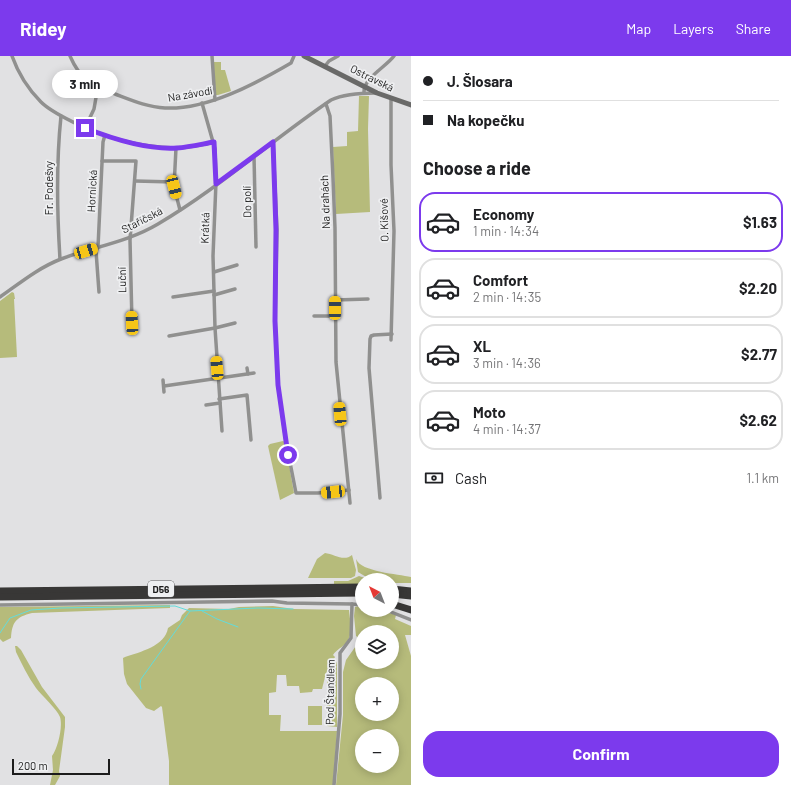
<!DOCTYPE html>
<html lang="en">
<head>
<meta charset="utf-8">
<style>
  body { margin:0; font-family:Barlow,sans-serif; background:#f6f6f6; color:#202124; height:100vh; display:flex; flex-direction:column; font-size:15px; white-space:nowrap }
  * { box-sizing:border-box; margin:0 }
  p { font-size:13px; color:#757577 }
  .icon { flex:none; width:22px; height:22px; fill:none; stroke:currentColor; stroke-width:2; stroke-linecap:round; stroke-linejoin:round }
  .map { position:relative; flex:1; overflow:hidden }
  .details { display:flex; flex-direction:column; background:#fff; width:380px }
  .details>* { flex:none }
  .hud { display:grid; align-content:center; height:88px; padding:0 12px; background:#fff }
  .needle { width:26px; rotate:318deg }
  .buttons { position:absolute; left:355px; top:517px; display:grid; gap:8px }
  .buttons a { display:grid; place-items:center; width:44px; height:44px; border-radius:50%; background:#fff; box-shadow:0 2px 10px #0003; font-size:20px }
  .scale { position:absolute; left:12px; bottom:10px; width:98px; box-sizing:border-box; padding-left:4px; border:2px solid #1c1c1c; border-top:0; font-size:11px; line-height:14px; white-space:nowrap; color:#1c1c1c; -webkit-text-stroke:3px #eeeff1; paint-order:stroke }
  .end { position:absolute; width:18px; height:18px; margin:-9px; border:5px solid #7c3aed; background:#fff; box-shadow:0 0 0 2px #fff }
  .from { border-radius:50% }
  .bubble { position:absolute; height:28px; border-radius:14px; background:#fff; box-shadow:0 2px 10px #0003; font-size:13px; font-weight:700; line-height:28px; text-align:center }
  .car { position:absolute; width:12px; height:24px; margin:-12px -6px; border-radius:5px; box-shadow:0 0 3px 1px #0007; background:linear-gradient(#f5c518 24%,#345 0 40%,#f5c518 0 76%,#345 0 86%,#f5c518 0) }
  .hud b { display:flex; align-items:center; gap:14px; height:38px; font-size:15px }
  .hud b+b { border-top:1px solid #e0e0e0 }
  .hud i { width:10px; height:10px; background:#202124 }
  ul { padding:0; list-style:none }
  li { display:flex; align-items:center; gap:12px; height:60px; margin:0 8px 6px; padding:0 4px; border:2px solid #e0e0e0; border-radius:16px }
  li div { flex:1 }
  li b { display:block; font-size:15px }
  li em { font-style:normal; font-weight:700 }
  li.current { border-color:#7c3aed }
  li>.icon { width:36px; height:36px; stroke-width:1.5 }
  h2 { padding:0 12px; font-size:18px; line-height:48px }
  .pay { display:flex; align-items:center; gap:10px; height:44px; padding:0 12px; font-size:15px }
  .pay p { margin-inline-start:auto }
  .cta { display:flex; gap:8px; margin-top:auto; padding:8px 12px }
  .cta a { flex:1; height:46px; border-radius:16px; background:#7c3aed; color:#fff; font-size:16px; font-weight:700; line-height:46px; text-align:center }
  header { display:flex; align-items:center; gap:24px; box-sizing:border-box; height:56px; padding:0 20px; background:#7c3aed; color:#fff }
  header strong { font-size:19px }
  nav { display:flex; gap:22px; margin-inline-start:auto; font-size:14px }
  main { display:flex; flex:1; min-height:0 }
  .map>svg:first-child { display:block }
  .green { fill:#b6bb7b; fill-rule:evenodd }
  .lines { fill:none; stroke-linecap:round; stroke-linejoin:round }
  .stream { stroke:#63dcdc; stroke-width:1 }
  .street { stroke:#90908f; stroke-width:3.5 }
  .secondary { stroke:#696968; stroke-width:5 }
  .highway { stroke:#383736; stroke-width:7 }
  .route { stroke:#7c3aed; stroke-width:5 }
  .labels { text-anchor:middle; stroke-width:3.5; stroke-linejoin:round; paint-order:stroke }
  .shield { fill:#eeeff1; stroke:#5b5b5c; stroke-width:1 }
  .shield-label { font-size:10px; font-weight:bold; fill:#1c1c1c }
  .street-label { font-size:11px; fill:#1c1c1c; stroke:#eeeff1 }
</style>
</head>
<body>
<header>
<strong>Ridey</strong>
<nav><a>Map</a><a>Layers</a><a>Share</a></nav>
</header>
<main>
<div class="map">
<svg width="411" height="729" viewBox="0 0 411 729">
  <rect width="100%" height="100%" fill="#e1e1e3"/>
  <!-- green -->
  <g class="green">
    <path d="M213,6H221V14H225L231,35L218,39H216Z"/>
    <path d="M359,40H369L368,73L370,156L336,158L333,91L347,90V76L358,75Z"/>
    <path d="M12,236L14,237L15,243H14L17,301L0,302V245Z"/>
    <path d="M283,385L285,386L294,437L280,444L268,390L270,388Z"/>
    <path d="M325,497C334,498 344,506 352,499L356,514L355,520L351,522H308L317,503Z"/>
    <path d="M356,503C361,516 398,518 411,521V527H392V524H362V528H334V525H348L359,520L368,523V522L358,516Z"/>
    <path d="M170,549V552L32,557C16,561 12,566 11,582L3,586L0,583V551Z"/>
    <path d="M273,550L294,553L349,554C350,567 354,578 345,588C340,593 336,594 333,599L335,601L326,617L322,633H313L312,636L300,637L299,630H287L286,619H277L276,636L269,637V659H281L280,675H337L333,729H169V705L162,651L161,650L154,655L146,652L127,628L124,618L123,602L125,601C140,596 165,590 168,572L180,564L182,559L189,552L229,553L239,551Z"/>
    <path d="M359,550L362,551V554H380L396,559L395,563L411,570V579H405L411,600V729H336L343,659V616L346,604L358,587L359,582L356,580L354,560L355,551ZM362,576H392V606H362ZM362,628H392V658H362ZM362,680H392V710H362Z"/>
    <path d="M15,590H17L21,594L42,631L65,661V671L59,715L60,720L55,729H50L53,714L52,700C58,692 63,670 60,661C57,653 42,640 36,632C28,621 22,608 16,596Z"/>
    <path d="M336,606L337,607V671L327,670V626Z"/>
    <rect x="308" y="650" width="14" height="19"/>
  </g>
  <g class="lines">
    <!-- stream -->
    <g class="stream">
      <path d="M202,555L217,563L238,571"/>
      <path d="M0,577L10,562L31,554L60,552L175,550L190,555L258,552L293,553"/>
      <path d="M141,633L140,628L141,623L190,555"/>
    </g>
    <!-- street -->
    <g class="street">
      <path d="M12,0C18,17 28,33 41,46C50,55 63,61 75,67C106,82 140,91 175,92C188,92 201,89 214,86"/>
      <path d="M70,0C81,25 91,28 115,38C131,44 147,51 165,52C207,54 255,28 291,7L294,0"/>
      <path d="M212,0L215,44"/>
      <path d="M325,10L329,5L338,0"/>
      <path d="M364,37C363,22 386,11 394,0"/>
      <path d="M391,43V109L394,175L391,284"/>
      <path d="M202,47L215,93L216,126L213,200L215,272L222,375"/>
      <path d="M326,48L330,60L333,122L335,172L336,306L350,447"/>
      <path d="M85,72L94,53L98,30"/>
      <path d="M273,86L277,174L275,265L278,329L286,386L296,437H318L349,434"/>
      <path d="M176,92L174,131L180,154"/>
      <path d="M254,100L256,191"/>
      <path d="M102,105H136L130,184L132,267"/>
      <path d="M135,125L174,126"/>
      <path d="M60,203C57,156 56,108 61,60"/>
      <path d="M214,216L237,209"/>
      <path d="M99,236L96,195L98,191L103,86L105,79"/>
      <path d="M214,239L235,233"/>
      <path d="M0,241C20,227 38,212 61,203C93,191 128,186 158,168C219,132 272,84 331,44C344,38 362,37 376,37"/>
      <path d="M173,241L214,235"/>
      <path d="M335,244L368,243"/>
      <path d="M314,260H335"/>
      <path d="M169,280L215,272L235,267"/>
      <path d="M247,312L248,318"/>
      <path d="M163,324L164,336"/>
      <path d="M164,330L254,317"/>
      <path d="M219,343L247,339L251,384"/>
      <path d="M206,349L220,347"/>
      <path d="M380,442L369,312L370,283L371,280L374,279L392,278"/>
      <path d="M0,549L272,545L287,547L352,548L362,549"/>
      <path d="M386,554L411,564"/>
      <path d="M334,729L340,658V597L351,582L352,548"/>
    </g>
    <!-- secondary -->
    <path class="secondary" d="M304,0L377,37L411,49"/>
    <!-- highway -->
    <g class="highway">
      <path d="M392,533L411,535"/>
      <path d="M0,535L362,531"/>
      <path d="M392,538L411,540"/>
      <path d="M0,541L362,537"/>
      <path d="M392,548L411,554"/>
    </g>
  </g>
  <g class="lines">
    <!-- route -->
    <path class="route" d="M85,72C113,83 147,94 177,92C190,91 202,88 214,86L216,128L273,86L276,174L275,265L278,329L288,399"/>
  </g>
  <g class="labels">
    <!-- shield labels -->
    <rect class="shield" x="148" y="525" width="26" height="16" rx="3"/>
    <g class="shield-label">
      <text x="161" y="537">D56</text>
    </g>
    <!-- street labels -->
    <g class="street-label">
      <text transform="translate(372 22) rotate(26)" y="4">Ostravská</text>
      <text transform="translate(190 38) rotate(-10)" y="4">Na závodí</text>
      <text transform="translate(49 132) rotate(-90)" y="4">Fr. Podešvy</text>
      <text transform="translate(92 135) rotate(-87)" y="4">Hornická</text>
      <text transform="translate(247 146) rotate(-91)" y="4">Do polí</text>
      <text transform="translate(325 146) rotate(-92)" y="4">Na drahách</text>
      <text transform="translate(142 164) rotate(-27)" y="4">Staříčská</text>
      <text transform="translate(384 164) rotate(-91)" y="4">O. Kišové</text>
      <text transform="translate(205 172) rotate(-88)" y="4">Krátká</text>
      <text transform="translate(122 224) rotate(-91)" y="4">Luční</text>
      <text transform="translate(330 636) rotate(-89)" y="4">Pod Štandlem</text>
    </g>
  </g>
</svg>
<div class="buttons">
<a><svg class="needle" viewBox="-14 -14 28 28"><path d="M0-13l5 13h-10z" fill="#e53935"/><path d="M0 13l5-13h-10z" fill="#757577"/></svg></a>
<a><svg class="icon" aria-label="layers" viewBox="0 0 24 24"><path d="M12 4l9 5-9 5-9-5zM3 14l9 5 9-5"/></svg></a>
<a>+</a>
<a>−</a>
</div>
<div class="scale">200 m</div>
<i class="end from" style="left:288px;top:399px"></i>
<i class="end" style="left:85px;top:72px"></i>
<div class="bubble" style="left:52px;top:14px;width:66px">3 min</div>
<i class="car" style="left:174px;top:131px;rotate:166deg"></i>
<i class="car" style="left:86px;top:195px;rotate:74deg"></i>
<i class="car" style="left:335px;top:252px;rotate:0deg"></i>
<i class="car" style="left:132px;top:267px;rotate:357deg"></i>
<i class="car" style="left:217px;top:312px;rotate:355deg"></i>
<i class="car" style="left:340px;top:358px;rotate:355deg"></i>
<i class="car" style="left:333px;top:436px;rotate:264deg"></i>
</div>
<section class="details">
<div class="hud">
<b><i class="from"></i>J. Šlosara</b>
<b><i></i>Na kopečku</b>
</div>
<h2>Choose a ride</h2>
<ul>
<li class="current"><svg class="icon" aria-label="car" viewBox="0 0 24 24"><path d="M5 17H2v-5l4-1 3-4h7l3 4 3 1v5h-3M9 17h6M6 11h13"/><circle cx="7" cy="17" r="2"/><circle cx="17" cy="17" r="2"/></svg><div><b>Economy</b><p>1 min · 14:34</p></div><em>$1.63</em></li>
<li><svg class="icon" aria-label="car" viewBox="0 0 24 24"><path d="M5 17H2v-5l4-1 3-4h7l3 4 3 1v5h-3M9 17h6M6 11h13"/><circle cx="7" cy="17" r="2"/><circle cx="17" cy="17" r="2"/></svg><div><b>Comfort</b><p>2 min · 14:35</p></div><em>$2.20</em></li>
<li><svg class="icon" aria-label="car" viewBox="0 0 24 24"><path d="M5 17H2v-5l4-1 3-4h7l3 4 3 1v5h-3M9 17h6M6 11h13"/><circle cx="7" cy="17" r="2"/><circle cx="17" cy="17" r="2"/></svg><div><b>XL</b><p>3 min · 14:36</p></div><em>$2.77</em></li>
<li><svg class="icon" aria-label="car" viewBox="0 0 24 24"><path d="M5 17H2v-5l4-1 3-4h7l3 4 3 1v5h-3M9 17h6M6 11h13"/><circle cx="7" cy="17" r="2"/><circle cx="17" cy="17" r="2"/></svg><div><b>Moto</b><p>4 min · 14:37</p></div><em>$2.62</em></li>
</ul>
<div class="pay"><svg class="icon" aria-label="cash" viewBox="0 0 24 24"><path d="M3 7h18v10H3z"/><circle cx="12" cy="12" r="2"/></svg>Cash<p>1.1 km</p></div>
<div class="cta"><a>Confirm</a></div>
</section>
</main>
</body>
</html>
